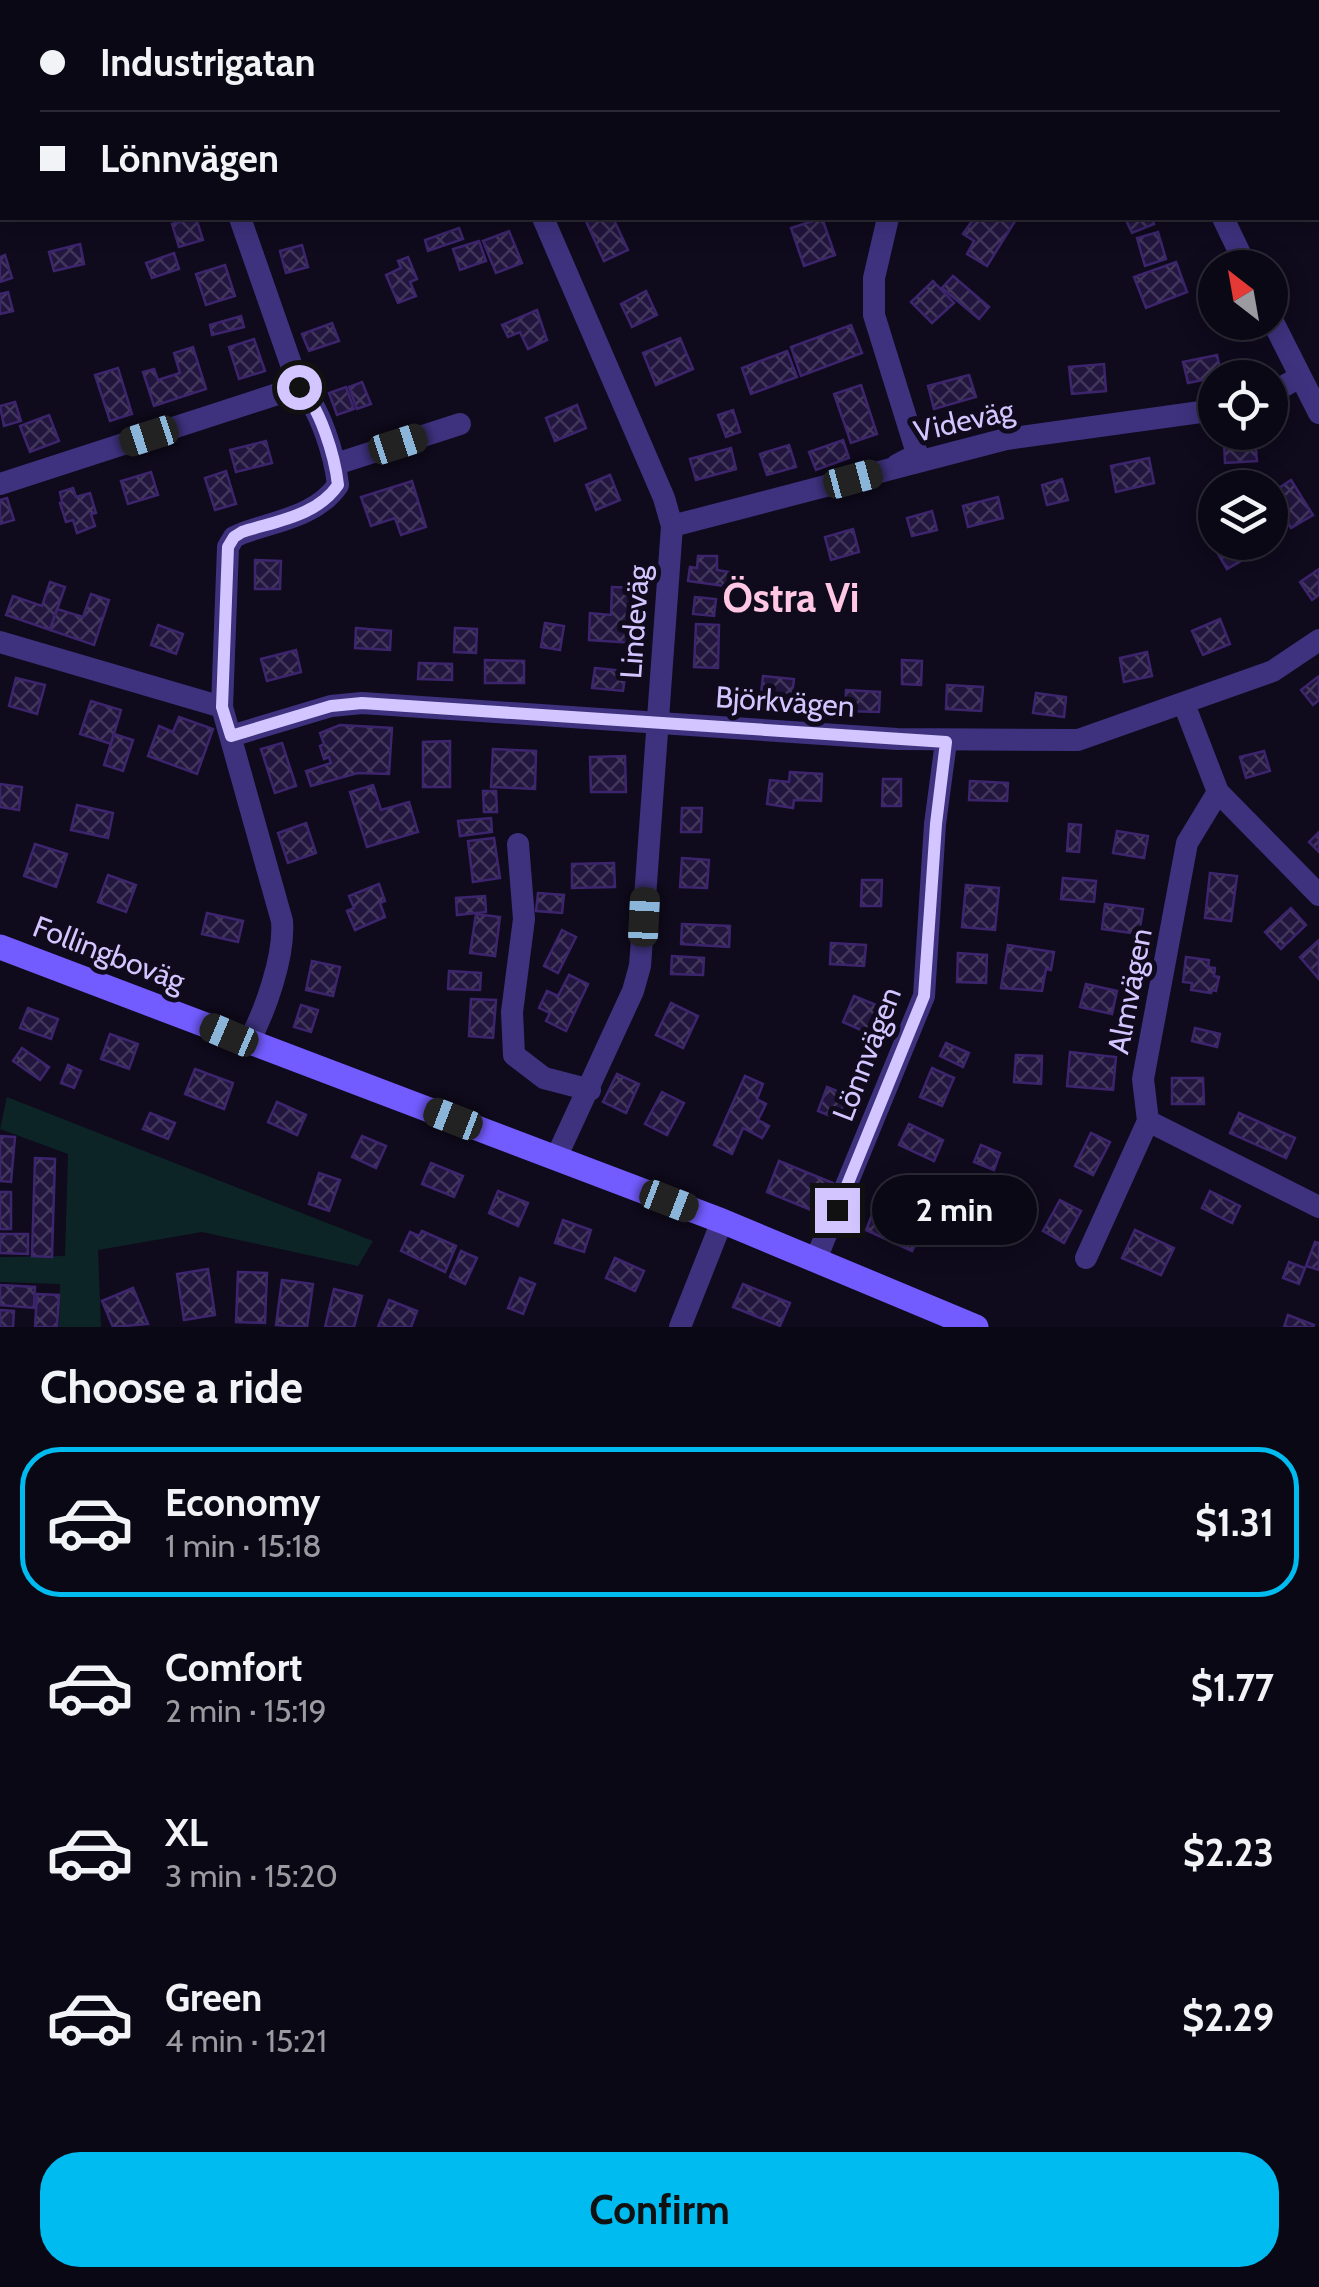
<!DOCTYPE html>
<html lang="en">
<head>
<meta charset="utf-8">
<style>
  body { margin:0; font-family:Cabin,sans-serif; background:#14111e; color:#f1f3f6; height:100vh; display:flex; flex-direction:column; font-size:38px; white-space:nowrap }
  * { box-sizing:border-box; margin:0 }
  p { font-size:32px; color:#9a9aa0 }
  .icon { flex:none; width:55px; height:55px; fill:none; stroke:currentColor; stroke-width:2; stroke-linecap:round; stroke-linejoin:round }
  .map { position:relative; height:1327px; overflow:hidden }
  .sheet { display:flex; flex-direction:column; background:#0b0815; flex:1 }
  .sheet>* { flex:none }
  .top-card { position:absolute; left:0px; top:0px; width:1320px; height:220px; box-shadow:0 5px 25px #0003,0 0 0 2px #2b2934; display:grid; align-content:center; height:220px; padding:0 40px; background:#0b0815 }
  .needle { width:65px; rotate:329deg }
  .controls { position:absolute; left:1198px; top:250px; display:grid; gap:20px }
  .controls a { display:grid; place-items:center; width:90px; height:90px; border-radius:50%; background:#0b0815; box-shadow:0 5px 25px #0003,0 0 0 2px #2b2934; font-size:50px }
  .end { position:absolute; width:45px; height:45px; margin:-22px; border:12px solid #d3c5ff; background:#111; box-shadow:0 0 0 5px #111 }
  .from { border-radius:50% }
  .bubble { position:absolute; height:70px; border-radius:35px; background:#0b0815; box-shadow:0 5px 25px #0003,0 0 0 2px #2b2934; font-size:32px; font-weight:700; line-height:70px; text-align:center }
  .car { position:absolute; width:30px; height:60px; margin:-30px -15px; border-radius:12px; box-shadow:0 0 8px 2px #0007; background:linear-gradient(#222 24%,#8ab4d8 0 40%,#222 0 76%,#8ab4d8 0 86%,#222 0) }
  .top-card b { display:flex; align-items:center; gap:35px; height:95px; font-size:38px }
  .top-card b+b { border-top:2px solid #2b2934 }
  .top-card i { width:25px; height:25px; background:#f1f3f6 }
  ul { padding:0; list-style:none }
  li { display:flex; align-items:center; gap:30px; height:150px; margin:0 20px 15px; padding:0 20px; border:5px solid transparent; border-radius:40px }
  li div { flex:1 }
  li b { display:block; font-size:38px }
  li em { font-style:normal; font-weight:700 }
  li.active { border-color:#00bbf0 }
  li>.icon { width:90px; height:90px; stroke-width:1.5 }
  h2 { padding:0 40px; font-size:45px; line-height:120px }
  .action { display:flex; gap:20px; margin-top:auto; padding:20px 40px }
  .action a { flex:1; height:115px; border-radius:40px; background:#00bbf0; color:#111; font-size:40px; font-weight:700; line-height:115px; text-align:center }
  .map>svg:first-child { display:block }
  .grass { fill:#0d2426 }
  .building { fill:url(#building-cross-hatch); stroke:#3c256c; stroke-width:2.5 }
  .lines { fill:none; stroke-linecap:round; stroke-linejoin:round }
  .street { stroke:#3e327e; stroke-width:22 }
  .secondary { stroke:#735cff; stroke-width:25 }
  .route { stroke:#d3c5ff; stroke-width:12 }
  .labels { text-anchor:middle; stroke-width:10; stroke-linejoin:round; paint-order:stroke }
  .street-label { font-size:30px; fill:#d3c5ff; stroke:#0f0a1c }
  .district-label { font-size:40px; font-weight:bold; fill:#ffc7e4; stroke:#0f0a1c }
</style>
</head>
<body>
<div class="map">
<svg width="1319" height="1327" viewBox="0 0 1319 1327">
  <defs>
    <pattern id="building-cross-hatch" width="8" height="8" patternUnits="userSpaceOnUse" patternTransform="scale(2.5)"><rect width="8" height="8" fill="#22153e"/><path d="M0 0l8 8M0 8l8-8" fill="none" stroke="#41365b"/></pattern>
  </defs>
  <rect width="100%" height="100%" fill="#0f0a1c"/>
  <!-- grass -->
  <path class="grass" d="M7,1097L373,1241L358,1266L202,1232L98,1250L101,1327H59L60,1284L0,1282V1257L65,1256L68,1154L0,1129Z"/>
  <!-- building -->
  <g class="building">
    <path d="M196,218L203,240L179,247L172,224Z"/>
    <path d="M588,218H613L628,250L604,261L585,219Z"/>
    <path d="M822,218L835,255L804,266L791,228Z"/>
    <path d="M974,218L987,220L989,218H1017L987,266L967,254L974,241L963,234Z"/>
    <path d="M1125,218H1152L1154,224L1132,233Z"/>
    <path d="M459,228L463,239L428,251L425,240Z"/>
    <path d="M509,231L522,263L496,273L483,241Z"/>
    <path d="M1158,232L1166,259L1145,266L1137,238Z"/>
    <path d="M479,241L486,261L460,270L453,249Z"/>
    <path d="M80,244L84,264L54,271L49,252Z"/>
    <path d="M302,245L308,267L286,273L280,251Z"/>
    <path d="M174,253L179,269L152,278L146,263Z"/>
    <path d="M5,255L12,278L0,282V257Z"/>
    <path d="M408,257L417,279L410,282L416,296L398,303L386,275L401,268L398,261Z"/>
    <path d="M1176,262L1187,292L1146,308L1134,277Z"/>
    <path d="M225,265L235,296L206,305L196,274Z"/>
    <path d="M953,276L989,307L979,319L942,288Z"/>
    <path d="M933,281L954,303L932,323L911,302Z"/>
    <path d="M646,291L657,315L632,327L621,304Z"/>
    <path d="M8,292L13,311L0,314V294Z"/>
    <path d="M537,310L547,340L528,349L520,332L508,337L502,325Z"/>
    <path d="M241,316L244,327L212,335L210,325Z"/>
    <path d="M332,323L339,341L309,351L302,334Z"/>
    <path d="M851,325L862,353L801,376L791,347Z"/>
    <path d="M680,338L693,369L656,385L643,353Z"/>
    <path d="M254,339L265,371L239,379L229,347Z"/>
    <path d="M193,347L206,389L154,406L143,372L154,369L158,380L180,373L174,353Z"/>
    <path d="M787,351L797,377L751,394L742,368Z"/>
    <path d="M1217,355L1222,376L1188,383L1183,362Z"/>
    <path d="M1104,364L1106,391L1072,394L1069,367Z"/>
    <path d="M118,368L132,414L110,421L95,375Z"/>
    <path d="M969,375L976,397L934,409L928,386Z"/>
    <path d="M362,382L371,404L357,409L349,387Z"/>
    <path d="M861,385L877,434L851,443L834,394Z"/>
    <path d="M346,387L354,409L337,415L329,393Z"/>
    <path d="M15,402L21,421L4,426L0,406Z"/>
    <path d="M577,405L586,428L555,441L546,418Z"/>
    <path d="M733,410L740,432L726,437L718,415Z"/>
    <path d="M49,415L59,441L30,452L20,426Z"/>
    <path d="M843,440L849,458L816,470L809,452Z"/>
    <path d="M1255,440L1257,461L1225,463L1224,441Z"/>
    <path d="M266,441L272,463L236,472L230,450Z"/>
    <path d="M789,445L796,467L767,475L760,454Z"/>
    <path d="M731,448L736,469L696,480L690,459Z"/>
    <path d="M1149,458L1154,483L1116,492L1111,466Z"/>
    <path d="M226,471L236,504L215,510L205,478Z"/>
    <path d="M151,472L158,495L128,504L121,481Z"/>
    <path d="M610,475L620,500L596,510L586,485Z"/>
    <path d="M1062,479L1068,500L1047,505L1042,485Z"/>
    <path d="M1291,480L1313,515L1291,528L1270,494Z"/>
    <path d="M412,481L426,527L401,535L395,518L371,526L361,497Z"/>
    <path d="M73,488L76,497L90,493L96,513L91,514L95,526L77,533L73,520L66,522L60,503L62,502L60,492Z"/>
    <path d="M998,497L1003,518L968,527L963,506Z"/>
    <path d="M7,498L14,520L0,524V500Z"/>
    <path d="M932,511L937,530L912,536L907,518Z"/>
    <path d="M853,529L859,552L831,560L825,537Z"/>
    <path d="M1215,533V542H1240L1248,557L1227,569L1208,537Z"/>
    <path d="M698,556H717V570L734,573L732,587L688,581L690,567L697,568Z"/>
    <path d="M255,560L281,561L280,589H255Z"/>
    <path d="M1319,569V595L1312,600L1300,582Z"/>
    <path d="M50,582L65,587L50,630L6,615L13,596L42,606Z"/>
    <path d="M612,587L637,588L634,643L589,640L590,613L611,615Z"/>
    <path d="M91,594L109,600L94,645L50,630L57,609L83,617Z"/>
    <path d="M695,597L716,599L714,616L693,614Z"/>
    <path d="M1220,619L1230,644L1203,655L1192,631Z"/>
    <path d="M545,623L564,626L560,650L541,647Z"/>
    <path d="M696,624L719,625L718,668L694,667Z"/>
    <path d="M158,625L183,634L176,654L151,645Z"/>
    <path d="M356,628L391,631L390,650L355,648Z"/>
    <path d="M455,628L477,629L476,653L454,652Z"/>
    <path d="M296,650L301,672L267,681L261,659Z"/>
    <path d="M1147,652L1152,676L1124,682L1120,658Z"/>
    <path d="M485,660L524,661V683H485Z"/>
    <path d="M902,660L922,661L921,685L902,684Z"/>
    <path d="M419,663L452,664V680L418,679Z"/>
    <path d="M595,668L626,671L623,691L592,688Z"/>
    <path d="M763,676L794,679L791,704L760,702Z"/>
    <path d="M1319,676V700L1313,705L1301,690Z"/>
    <path d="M16,678L45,685L37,714L9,706Z"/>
    <path d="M947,685L983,687L981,711L946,709Z"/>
    <path d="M846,690L880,692L879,712L845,711Z"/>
    <path d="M1036,693L1066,697L1064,717L1033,713Z"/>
    <path d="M91,701L121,710L111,744L80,734Z"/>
    <path d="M179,717L213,729L197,774L148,756L159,726L173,732Z"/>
    <path d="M340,725L392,728L389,774L358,773L311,786L306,771L331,763L329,757L324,759L320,746L324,744L320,733Z"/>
    <path d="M114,734L133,740L123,771L104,765Z"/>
    <path d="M450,741V787H423V742Z"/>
    <path d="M282,743L296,786L275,793L261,749Z"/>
    <path d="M493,749L536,751L535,789L491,787Z"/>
    <path d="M1264,751L1270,771L1246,778L1240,757Z"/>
    <path d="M625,756L626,792H591L590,757Z"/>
    <path d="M790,772L822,774L821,801L794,800L793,808L767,804L770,780L789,782Z"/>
    <path d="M883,779H901V806H882Z"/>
    <path d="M970,781L1008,783L1007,801L969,800Z"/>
    <path d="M0,784L22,787L19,810L0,807Z"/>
    <path d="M373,785L381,810L409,802L418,832L367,847L350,792Z"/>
    <path d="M483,791H496L497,812H484Z"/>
    <path d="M77,805L113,813L108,838L71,830Z"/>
    <path d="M682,808H702L701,832H681Z"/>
    <path d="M491,818L492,832L460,836L458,821Z"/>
    <path d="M306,823L316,853L288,863L278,833Z"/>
    <path d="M1069,824L1081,825L1079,852L1067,851Z"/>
    <path d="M1117,831L1148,836L1144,858L1113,853Z"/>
    <path d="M1319,832V852L1309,842Z"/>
    <path d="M494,838L500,878L473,882L468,841Z"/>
    <path d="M35,844L67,854L56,887L24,876Z"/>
    <path d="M682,858L709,860L707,888L680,887Z"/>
    <path d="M614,863L615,887L572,888V864Z"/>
    <path d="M1210,873L1237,876L1231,921L1205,918Z"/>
    <path d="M108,875L136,885L126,912L98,902Z"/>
    <path d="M1063,878L1096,881L1094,902L1061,899Z"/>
    <path d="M862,880H882L881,906H861Z"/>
    <path d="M379,884L385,901L380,903L385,917L355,930L347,911L354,908L349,896Z"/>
    <path d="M966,885L999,888L995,930L962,927Z"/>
    <path d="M538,893L564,895L562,913L536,911Z"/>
    <path d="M485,896L486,912L457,915L456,898Z"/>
    <path d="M1105,904L1143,909L1139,934L1102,929Z"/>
    <path d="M1291,908L1306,925L1281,949L1265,932Z"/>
    <path d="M207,913L243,921L238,942L202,934Z"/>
    <path d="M476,914L500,917L495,956L470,953Z"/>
    <path d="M682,924L730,926L729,947L681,944Z"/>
    <path d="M562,930L576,937L558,973L544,966Z"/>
    <path d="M1319,940V979L1300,957Z"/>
    <path d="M831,943L866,945L864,966L830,964Z"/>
    <path d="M1008,945L1054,952L1051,970L1046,969L1042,991L1001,988Z"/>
    <path d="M958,953L987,955L986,983L957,982Z"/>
    <path d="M672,956L704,958L703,975L671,974Z"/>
    <path d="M1186,957L1209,960L1208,967L1215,968L1214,976L1219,977L1216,991L1212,990L1211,993L1191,990L1192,983L1183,982Z"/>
    <path d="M312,961L340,967L333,996L306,990Z"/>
    <path d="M449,971L481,973L480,990L448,989Z"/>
    <path d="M569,975L588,984L566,1031L546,1021L550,1013L539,1008L547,991L558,996Z"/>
    <path d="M1086,984L1117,991L1112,1014L1080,1007Z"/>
    <path d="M854,996L881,1007L870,1034L843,1022Z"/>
    <path d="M471,999L496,1000L493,1038L469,1036Z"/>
    <path d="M671,1003L698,1016L683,1048L656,1035Z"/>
    <path d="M301,1005L318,1010L311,1032L294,1027Z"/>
    <path d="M28,1008L58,1019L51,1039L20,1028Z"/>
    <path d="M1195,1028L1220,1034L1217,1047L1192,1041Z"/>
    <path d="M110,1034L138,1044L129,1069L101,1059Z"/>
    <path d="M946,1043L969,1053L963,1067L940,1056Z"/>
    <path d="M22,1048L49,1067L40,1080L13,1061Z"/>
    <path d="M1070,1052L1116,1057L1113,1090L1067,1086Z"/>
    <path d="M1016,1055L1042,1056L1041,1084L1014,1082Z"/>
    <path d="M68,1065L81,1071L74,1088L61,1083Z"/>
    <path d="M932,1068L954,1078L942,1106L920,1097Z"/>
    <path d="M195,1069L233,1083L224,1109L185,1094Z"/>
    <path d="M617,1074L639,1084L626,1113L603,1102Z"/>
    <path d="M745,1076L763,1084L757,1099L766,1104L758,1120L769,1126L762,1138L743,1128L732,1154L714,1145Z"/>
    <path d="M1172,1078H1203L1204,1104H1172Z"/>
    <path d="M827,1087L847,1095L838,1119L818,1111Z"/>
    <path d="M662,1092L684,1103L667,1135L645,1124Z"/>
    <path d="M277,1102L306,1115L297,1135L268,1122Z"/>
    <path d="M150,1113L175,1123L168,1139L143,1129Z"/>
    <path d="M1239,1113L1295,1138L1286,1158L1230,1133Z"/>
    <path d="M909,1124L943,1140L934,1161L899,1145Z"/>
    <path d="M1091,1133L1110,1142L1093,1175L1075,1166Z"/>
    <path d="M0,1136L15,1137L11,1182L0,1181Z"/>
    <path d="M362,1136L386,1146L376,1168L352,1157Z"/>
    <path d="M981,1145L1000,1153L994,1170L974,1162Z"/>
    <path d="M35,1158L55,1159L52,1257L32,1256Z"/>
    <path d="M779,1161L833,1183L821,1214L767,1192Z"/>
    <path d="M431,1163L463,1176L454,1197L422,1184Z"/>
    <path d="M319,1173L340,1180L329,1211L309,1204Z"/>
    <path d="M498,1191L528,1203L518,1226L489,1213Z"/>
    <path d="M1210,1191L1240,1206L1232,1223L1202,1208Z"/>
    <rect x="0" y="1192" width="11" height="37"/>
    <path d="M1060,1200L1081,1211L1064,1243L1043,1231Z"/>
    <path d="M874,1210L922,1231L912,1251L866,1230Z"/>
    <path d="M930,1210L963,1222L958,1237L925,1226Z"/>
    <path d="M563,1220L591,1230L584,1252L555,1243Z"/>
    <path d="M1135,1230L1174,1248L1161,1275L1122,1258Z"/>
    <path d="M422,1231L456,1246L445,1272L401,1251L410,1232L419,1236Z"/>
    <path d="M0,1234H28V1254L0,1253Z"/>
    <path d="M1315,1242L1319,1243V1270L1306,1266Z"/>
    <path d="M461,1251L477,1258L465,1284L450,1277Z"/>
    <path d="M615,1258L644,1271L635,1291L606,1278Z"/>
    <path d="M1289,1262L1305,1268L1299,1284L1283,1278Z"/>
    <path d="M208,1269L215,1315L184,1320L177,1274Z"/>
    <path d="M238,1272L267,1273L265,1323L236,1322Z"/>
    <path d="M520,1278L535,1284L523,1314L508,1308Z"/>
    <path d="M282,1280L313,1284L307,1327L276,1325Z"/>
    <path d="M743,1284L790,1303L780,1326L733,1307Z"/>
    <path d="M0,1285L35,1287L34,1308L0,1305Z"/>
    <path d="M133,1288L148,1324L113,1327L102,1301Z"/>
    <path d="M334,1289L362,1296L354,1327H325Z"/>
    <path d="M37,1294L59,1295L57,1327H35Z"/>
    <path d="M389,1300L417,1311L411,1327H378Z"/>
    <path d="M0,1310L14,1311L13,1327H0Z"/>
    <path d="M1288,1315L1314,1325L1313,1327H1284Z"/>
  </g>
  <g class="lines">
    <!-- street -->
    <g class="street">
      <path d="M267,0V2"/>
      <path d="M784,0L785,2"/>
      <path d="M1145,0L1146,2"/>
      <path d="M1198,2L1202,0"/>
      <path d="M1318,169H1319"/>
      <path d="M240,218L299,387C320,406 335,457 338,485C317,516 276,521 243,533L234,537L228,547L222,707L282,921C285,956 265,1012 248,1043"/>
      <path d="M543,218L664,498L672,526L640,966L633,991L556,1158"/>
      <path d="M888,218L874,278V315L916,450L914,456L897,465"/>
      <path d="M1223,218L1247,268"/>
      <path d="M1270,316L1319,413"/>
      <path d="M1270,394L1300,377"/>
      <path d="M336,464L460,424"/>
      <path d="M0,484L299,387"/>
      <path d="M672,526L1006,439L1215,410"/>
      <path d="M0,642L222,707"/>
      <path d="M1184,704L1218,792L1319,895"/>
      <path d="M231,736L331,706L362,703L897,739L1078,740L1273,671L1319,640"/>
      <path d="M518,844L524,919L512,1012L514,1055L544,1078L590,1090"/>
      <path d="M1148,1121L1319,1207"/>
      <path d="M1086,1258L1148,1121L1143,1079L1187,843L1218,792"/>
      <path d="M816,1259L924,996L935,824L946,742"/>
      <path d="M680,1327L722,1221"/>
    </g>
    <!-- secondary -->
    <g class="secondary">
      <path d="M522,2L530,0"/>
      <path d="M0,160L2,159"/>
      <path d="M0,947L722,1221L976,1327"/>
    </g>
  </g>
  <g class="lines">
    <!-- route -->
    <path class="route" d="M299,387C320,406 335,457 338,485C317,516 276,521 242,532L234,537L228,547L222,707L231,736L331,706L362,703L946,742L936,824L924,996L837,1210"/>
  </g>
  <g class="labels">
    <!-- street labels -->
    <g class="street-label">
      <text transform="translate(964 421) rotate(-13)" y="10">Videväg</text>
      <text transform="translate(635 622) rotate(-86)" y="10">Lindeväg</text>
      <text transform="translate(785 702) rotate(4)" y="10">Björkvägen</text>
      <text transform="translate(109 954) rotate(21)" y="10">Follingboväg</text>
      <text transform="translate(1130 991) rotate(-79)" y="10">Almvägen</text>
      <text transform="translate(867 1054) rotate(-69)" y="10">Lönnvägen</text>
    </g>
    <!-- district labels -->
    <g class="district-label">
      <text x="791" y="612">Östra Vi</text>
    </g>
  </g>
</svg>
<div class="controls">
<a><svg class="needle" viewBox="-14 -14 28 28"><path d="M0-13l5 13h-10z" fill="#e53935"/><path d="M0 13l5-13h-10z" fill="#9a9aa0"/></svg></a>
<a><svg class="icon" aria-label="locate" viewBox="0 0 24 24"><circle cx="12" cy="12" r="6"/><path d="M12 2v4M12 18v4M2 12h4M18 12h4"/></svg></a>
<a><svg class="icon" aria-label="layers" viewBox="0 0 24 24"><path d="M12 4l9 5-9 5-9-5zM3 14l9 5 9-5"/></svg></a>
</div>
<i class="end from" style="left:299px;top:387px"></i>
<i class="end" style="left:837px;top:1210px"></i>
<div class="bubble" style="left:872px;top:1175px;width:165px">2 min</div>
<i class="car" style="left:149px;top:436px;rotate:252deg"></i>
<i class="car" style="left:398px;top:444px;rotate:72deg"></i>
<i class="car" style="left:853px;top:479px;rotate:75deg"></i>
<i class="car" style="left:644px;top:917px;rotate:3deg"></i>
<i class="car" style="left:229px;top:1035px;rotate:293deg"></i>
<i class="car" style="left:453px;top:1119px;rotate:291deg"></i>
<i class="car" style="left:669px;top:1201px;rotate:111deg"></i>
<div class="top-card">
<b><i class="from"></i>Industrigatan</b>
<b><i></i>Lönnvägen</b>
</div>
</div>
<section class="sheet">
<h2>Choose a ride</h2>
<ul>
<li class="active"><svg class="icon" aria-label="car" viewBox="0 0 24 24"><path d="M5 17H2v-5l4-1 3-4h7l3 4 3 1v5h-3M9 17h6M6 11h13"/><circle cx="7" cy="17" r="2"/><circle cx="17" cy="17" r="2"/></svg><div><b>Economy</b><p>1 min · 15:18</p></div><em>$1.31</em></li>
<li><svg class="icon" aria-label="car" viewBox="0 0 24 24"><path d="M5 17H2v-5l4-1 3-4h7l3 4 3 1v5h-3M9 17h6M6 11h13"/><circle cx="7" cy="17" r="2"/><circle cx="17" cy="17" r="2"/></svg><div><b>Comfort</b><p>2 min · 15:19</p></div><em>$1.77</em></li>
<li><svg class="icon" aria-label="car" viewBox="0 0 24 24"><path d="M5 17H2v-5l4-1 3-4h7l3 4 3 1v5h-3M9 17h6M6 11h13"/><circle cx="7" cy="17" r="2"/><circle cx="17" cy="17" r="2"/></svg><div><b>XL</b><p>3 min · 15:20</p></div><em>$2.23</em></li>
<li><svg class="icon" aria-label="car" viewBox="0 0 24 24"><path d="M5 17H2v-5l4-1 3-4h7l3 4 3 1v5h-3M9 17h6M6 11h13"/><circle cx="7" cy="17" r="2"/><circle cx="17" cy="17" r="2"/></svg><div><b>Green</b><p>4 min · 15:21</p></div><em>$2.29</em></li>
</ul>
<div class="action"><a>Confirm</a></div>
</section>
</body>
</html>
